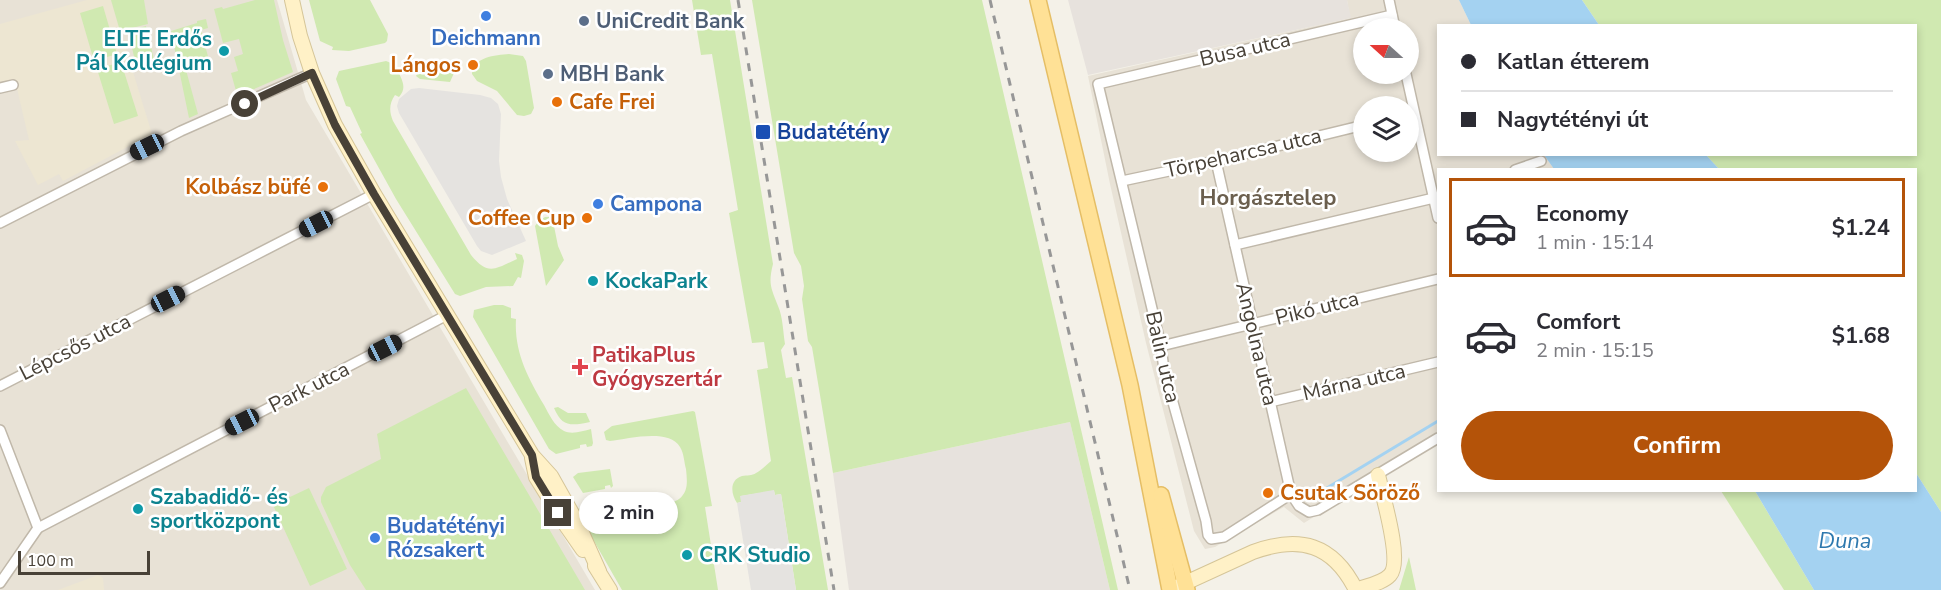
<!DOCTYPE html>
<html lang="en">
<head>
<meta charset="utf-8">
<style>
  body { margin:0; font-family:"Nunito Sans",sans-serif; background:#f7f7f7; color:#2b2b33; height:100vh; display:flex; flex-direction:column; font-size:22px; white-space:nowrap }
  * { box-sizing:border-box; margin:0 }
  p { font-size:20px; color:#7c7c81 }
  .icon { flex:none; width:33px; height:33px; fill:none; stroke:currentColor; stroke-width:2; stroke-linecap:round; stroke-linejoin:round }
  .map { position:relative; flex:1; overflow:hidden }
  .panel { position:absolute; left:1437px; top:168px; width:480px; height:324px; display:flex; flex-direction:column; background:#fff; border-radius:0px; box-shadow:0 3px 9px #0003 }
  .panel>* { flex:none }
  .hud { position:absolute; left:1437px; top:24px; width:480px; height:132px; border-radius:0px; box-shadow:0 3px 9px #0003; display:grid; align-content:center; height:132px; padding:0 24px; background:#fff }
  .needle { width:39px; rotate:291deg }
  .controls { position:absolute; left:1353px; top:18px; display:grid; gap:12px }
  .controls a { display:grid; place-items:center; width:66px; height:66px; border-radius:50%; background:#fff; box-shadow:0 3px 9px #0003; font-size:30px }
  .scale { position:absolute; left:18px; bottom:15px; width:132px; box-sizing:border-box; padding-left:6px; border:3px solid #484137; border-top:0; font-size:16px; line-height:21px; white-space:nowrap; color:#484137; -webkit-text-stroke:4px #fff; paint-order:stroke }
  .end { position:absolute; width:27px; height:27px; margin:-14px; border:8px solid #484137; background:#fff; box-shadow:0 0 0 3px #fff }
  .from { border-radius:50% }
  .bubble { position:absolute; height:42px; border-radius:21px; background:#fff; box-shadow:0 3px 9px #0003; font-size:20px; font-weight:700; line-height:42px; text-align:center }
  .car { position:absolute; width:18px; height:36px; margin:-18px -9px; border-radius:8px; box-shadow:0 0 4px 2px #0007; background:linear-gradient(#222 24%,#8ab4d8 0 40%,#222 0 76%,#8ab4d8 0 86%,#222 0) }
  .hud b { display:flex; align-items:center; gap:21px; height:57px; font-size:22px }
  .hud b+b { border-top:2px solid #e1e1e2 }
  .hud i { width:15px; height:15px; background:#2b2b33 }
  ul { padding:10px 0 0; list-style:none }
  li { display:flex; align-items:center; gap:18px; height:99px; margin:0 12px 9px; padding:0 12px; border:3px solid transparent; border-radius:0px }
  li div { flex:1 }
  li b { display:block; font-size:22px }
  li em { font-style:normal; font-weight:700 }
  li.active { border-color:#b45309 }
  li>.icon { width:54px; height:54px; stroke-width:1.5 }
  .action { display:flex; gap:12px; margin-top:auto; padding:12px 24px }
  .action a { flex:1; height:69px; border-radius:36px; background:#b45309; color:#fff; font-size:24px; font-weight:700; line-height:69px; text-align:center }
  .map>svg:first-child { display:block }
  .residential { fill:#e8e2d6; fill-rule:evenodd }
  .industrial { fill:#e7e2dd }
  .education { fill:#ede6d2 }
  .green { fill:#d0e9b1 }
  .parking { fill:#e5e3e0 }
  .water { fill:#a4d2f1 }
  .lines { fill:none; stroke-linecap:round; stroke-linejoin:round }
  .stream { stroke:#a4d2f1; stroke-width:3 }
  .minor-casing { stroke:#c0b8aa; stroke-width:12 }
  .secondary-casing { stroke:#d5c598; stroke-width:16 }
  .primary-casing { stroke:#e5be65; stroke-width:18 }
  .minor { stroke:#fff; stroke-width:9 }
  .secondary { stroke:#fff1c7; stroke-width:14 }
  .primary { stroke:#ffe196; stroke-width:15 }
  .rail { stroke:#979797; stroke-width:3; stroke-dasharray:8 8; stroke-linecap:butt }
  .route { stroke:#484137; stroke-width:8 }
  .shop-dot { fill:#3f7fe0; stroke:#fff; stroke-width:2 }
  .service-dot { fill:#5c6f8a; stroke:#fff; stroke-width:2 }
  .culture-dot { fill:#0f9aa8; stroke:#fff; stroke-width:2 }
  .food-dot { fill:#e8710a; stroke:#fff; stroke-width:2 }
  .transit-dot { fill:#1a4fb4; stroke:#fff; stroke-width:2 }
  .health-dot { fill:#e0444e; stroke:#fff; stroke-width:2 }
  .labels { text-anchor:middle; stroke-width:5; stroke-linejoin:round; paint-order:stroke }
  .service-label { font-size:21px; font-weight:bold; fill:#4e5e75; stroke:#fff; text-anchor:start }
  .shop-label { font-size:21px; font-weight:bold; fill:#366cbe; stroke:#fff; text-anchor:start }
  .culture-label { font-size:21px; font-weight:bold; fill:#0d838f; stroke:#fff; text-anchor:start }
  .street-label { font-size:21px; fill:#484137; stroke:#fff }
  .food-label { font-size:21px; font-weight:bold; fill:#c56008; stroke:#fff; text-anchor:end }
  .transit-label { font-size:21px; font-weight:bold; fill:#164399; stroke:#fff; text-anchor:start }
  .health-label { font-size:21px; font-weight:bold; fill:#be3a42; stroke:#fff; text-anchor:start }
  .neighbourhood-label { font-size:22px; font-weight:bold; fill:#6b5f4e; stroke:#fff }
  .water-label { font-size:22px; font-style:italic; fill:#2d78ae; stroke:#fff }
</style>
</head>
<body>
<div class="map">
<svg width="1941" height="590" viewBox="0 0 1941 590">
  <rect width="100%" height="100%" fill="#f4f1e8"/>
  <!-- residential -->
  <g class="residential">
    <path d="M0,0H277L306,100L595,590H0Z"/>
    <path d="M1347,0H1459L1471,25L1438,26V154L1544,155L1554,169L1438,170V444L1393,468L1304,523L1284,507L1215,547L1205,549L1194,531L1146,343L1110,184L1088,76L1350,18ZM1364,28H1408V74H1364ZM1364,106H1408V152H1364Z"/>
  </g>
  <!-- industrial -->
  <g class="industrial">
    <path d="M1068,0H1347L1351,18L1088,75Z"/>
    <path d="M1070,422L1110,590H849L833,473Z"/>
  </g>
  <!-- education -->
  <g class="education">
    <path d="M87,0H111L152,134L63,181L59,174L38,185L15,141L29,140L15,80L0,84V24Z"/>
    <path d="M98,575L103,578L104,590H58Z"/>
  </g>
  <!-- green -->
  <g class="green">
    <path d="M111,0H144L148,24L120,31Z"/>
    <path d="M255,0H274L283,40L293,72L245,93L244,88L236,91L231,73L238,71L234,57L243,54L239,39L223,43L214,9L222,7L223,9Z"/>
    <path d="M309,0H370L388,34L387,41L385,43L349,51L332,50L333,47L320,41Z"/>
    <path d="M692,0H730L773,264C768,284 771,288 778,306C783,317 783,332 785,344L781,350L786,378L792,377L828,590H796L781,494L775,495L774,491L741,496V502L737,503C731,494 729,480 742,476C747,475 752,476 756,473C762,470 766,465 771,461L757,370L768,368L764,342L752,343L729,213L738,210L712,54L701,55Z"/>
    <path d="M752,0H982L1118,590H1110L1070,422L833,473L812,347L808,341L802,299L804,286L801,266L794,253Z"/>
    <path d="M1582,0H1941V512L1916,473V170L1719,169L1706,155L1916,154V26L1599,25Z"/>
    <path d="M103,6L117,54L94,61L80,13Z"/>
    <path d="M206,19L208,28L201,30L210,64L186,70L198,114L189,118L171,31L197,23V21Z"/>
    <path d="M146,26L155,64L137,69L128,31Z"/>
    <path d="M509,54L523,56L526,61L534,108L531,114L524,116L517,115L497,91L477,81L472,74C473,57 495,55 509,54Z"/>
    <path d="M386,61L391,63L394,69L397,68C401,80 408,86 399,97L395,95C389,104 389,111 393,121L471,255C488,276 495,269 517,259L515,253L522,255L524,261L521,278L518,277L513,286L486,287L460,296L455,294L396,199L360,134L362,133L350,107L346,106L336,79L339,71Z"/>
    <path d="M121,62L138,116L114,124L97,69Z"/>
    <path d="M450,66L454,73L450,82L420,79L416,76L419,70Z"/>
    <path d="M545,217H549L553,221L558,246L564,260L546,286L535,226L538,222Z"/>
    <path d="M494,305H503L511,308V318L516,319C514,352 528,378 544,405C549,414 554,426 564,431C572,435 583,431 591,429L593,443L592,446L587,447L586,444L580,445V448L556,454L549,449L473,317L474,310Z"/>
    <path d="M466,388L585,590H366L350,565L321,502V497L326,487L381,459L377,434Z"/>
    <path d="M558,407L568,413H586L590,422C571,426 562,427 554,408Z"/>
    <path d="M693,411L695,412L712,506L705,507L718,590H622L579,515L581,514L578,509L589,505L605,512H611C624,510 671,506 679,499C689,491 687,480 686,469C684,462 684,453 680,447C669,428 628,439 610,441L606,440L604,432L612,426Z"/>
    <path d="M610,469L613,486L611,488L610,485L605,486V489L583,493L573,477L578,473Z"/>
    <path d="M309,488L347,569L310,586L273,505Z"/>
    <path d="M1721,491H1755L1814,590H1784Z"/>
    <path d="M1409,557L1416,590H1399Z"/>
  </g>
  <!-- parking -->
  <g class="parking">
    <path d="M419,88L480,95L491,98L498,104L501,114L499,161L501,177L507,199L526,241L492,255L481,251L477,246L399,113L397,106L399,99L411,89Z"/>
    <path d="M774,490L775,495L781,494L796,590H751L737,503L741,502L740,496Z"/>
  </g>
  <!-- water -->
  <g class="water">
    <path d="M1459,0H1582L1599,25H1471Z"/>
    <path d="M1544,155H1706L1719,169H1554Z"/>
    <path d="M1916,473L1941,512V590H1814L1755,491L1916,490Z"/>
  </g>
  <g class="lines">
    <!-- stream -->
    <path class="stream" d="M1312,497L1438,421"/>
    <defs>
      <g id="minor">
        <path d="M1389,0L1395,28"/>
        <path d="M1406,74L1438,218"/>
        <path d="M0,88L13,85"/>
        <path d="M1216,161L1291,494L1299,506L1309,512L1318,510L1438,438"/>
        <path d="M1515,170L1541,161"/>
        <path d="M1122,181L1216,161L1364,125"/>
        <path d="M0,223L181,131L312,73"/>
        <path d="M1235,245L1438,197"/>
        <path d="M1161,346L1438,279"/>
        <path d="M0,386L374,194"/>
        <path d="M1270,402L1438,362"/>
        <path d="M0,430L38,528"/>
        <path d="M1291,494L1224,537L1211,539L1208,535L1206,521L1164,370L1161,346L1098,84L1392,15"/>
        <path d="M0,583L38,528L447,315"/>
      </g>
      <g id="secondary">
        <path d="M292,0L300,36L312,73L335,125L374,194L532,455L551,476L578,524L599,571"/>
        <path d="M532,458L536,477L567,527L583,550"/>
        <path d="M595,566L610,590"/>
        <path d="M1170,590L1253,552C1300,535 1333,544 1356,590"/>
        <path d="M1356,590C1366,586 1383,583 1390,575C1403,561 1382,494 1378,475"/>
      </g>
      <g id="primary">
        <path d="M1038,0L1130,385L1170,590"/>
        <path d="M1161,495L1187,590"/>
      </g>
    </defs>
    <!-- minor casing -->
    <use href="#minor" class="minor-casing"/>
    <!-- secondary casing -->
    <use href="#secondary" class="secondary-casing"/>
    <!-- primary casing -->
    <use href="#primary" class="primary-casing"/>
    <!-- minor -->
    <use href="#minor" class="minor"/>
    <!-- secondary -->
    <use href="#secondary" class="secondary"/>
    <!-- primary -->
    <use href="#primary" class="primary"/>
    <!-- rail -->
    <g class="rail">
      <path d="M738,0L834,590"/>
      <path d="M990,0L1130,590"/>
    </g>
  </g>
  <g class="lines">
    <!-- route -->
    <path class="route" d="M245,104L312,73L335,125L374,194L532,455L536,477L558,513"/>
  </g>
  <!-- markers -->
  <g class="shop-dot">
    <circle cx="486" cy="16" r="6"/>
    <circle cx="598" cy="204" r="6"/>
    <circle cx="375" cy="538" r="6"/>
  </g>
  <g class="service-dot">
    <circle cx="584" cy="21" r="6"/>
    <circle cx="548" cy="74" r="6"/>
  </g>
  <g class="culture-dot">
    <circle cx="224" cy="51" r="6"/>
    <circle cx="593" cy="281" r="6"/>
    <circle cx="138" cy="509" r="6"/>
    <circle cx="687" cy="555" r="6"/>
  </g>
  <g class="food-dot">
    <circle cx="473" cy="65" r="6"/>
    <circle cx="557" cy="102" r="6"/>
    <circle cx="323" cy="187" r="6"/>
    <circle cx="587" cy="218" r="6"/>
    <circle cx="1268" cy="493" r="6"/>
  </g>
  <rect class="transit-dot" x="755" y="124" width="16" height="16" rx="3"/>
  <path class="health-dot" d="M577 358h6v6h6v6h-6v6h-6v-6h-6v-6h6z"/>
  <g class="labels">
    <!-- service labels -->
    <g class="service-label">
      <text x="596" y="28">UniCredit Bank</text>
      <text x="560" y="81">MBH Bank</text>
    </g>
    <!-- shop labels -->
    <g class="shop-label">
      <text x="486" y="45" text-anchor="middle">Deichmann</text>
      <text x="610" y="211">Campona</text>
      <text x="387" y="533">Budatétényi<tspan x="387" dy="24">Rózsakert</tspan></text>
    </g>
    <!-- culture labels -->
    <g class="culture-label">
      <text x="212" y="46" text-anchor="end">ELTE Erdős<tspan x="212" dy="24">Pál Kollégium</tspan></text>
      <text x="605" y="288">KockaPark</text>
      <text x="150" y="504">Szabadidő- és<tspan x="150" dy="24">sportközpont</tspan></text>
      <text x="699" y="562">CRK Studio</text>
    </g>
    <!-- street labels -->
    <g class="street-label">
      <text transform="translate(1245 49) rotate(-13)" y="7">Busa utca</text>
      <text transform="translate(1243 153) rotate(-13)" y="7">Törpeharcsa utca</text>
      <text transform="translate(1317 308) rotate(-14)" y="7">Pikó utca</text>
      <text transform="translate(1257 344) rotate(77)" y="7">Angolna utca</text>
      <text transform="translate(75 347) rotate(-27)" y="7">Lépcsős utca</text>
      <text transform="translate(1163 357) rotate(77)" y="7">Balin utca</text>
      <text transform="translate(1354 382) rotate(-13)" y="7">Márna utca</text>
      <text transform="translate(309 387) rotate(-27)" y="7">Park utca</text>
    </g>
    <!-- food labels -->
    <g class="food-label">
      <text x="461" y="72">Lángos</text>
      <text x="569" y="109" text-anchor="start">Cafe Frei</text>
      <text x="311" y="194">Kolbász büfé</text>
      <text x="575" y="225">Coffee Cup</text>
      <text x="1280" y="500" text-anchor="start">Csutak Söröző</text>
    </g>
    <!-- transit labels -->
    <g class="transit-label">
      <text x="777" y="139">Budatétény</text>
    </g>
    <!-- health labels -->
    <g class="health-label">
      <text x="592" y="362">PatikaPlus<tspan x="592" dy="24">Gyógyszertár</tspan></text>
    </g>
    <!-- neighbourhood labels -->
    <g class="neighbourhood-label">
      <text x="1268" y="205">Horgásztelep</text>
    </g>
    <!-- water labels -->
    <g class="water-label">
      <text x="1845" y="548">Duna</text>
    </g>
  </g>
</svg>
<div class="controls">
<a><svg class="needle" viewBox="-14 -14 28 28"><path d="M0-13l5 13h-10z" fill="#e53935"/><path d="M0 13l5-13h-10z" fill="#7c7c81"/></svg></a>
<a><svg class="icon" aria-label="layers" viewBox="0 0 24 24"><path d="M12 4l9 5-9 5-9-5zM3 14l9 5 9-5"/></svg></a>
</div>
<div class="scale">100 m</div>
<i class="end from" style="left:245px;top:104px"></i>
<i class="end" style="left:558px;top:513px"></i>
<div class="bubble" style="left:579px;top:492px;width:99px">2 min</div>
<i class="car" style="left:147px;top:147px;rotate:244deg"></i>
<i class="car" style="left:316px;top:224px;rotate:243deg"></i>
<i class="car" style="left:168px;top:299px;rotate:63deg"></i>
<i class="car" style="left:385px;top:348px;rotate:63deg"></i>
<i class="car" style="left:242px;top:422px;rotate:243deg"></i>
<div class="hud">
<b><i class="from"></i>Katlan étterem</b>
<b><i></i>Nagytétényi út</b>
</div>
<section class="panel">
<ul>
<li class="active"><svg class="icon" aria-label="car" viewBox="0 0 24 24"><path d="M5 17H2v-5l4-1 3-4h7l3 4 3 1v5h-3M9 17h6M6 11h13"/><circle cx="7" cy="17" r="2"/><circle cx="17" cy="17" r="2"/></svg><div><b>Economy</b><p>1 min · 15:14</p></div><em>$1.24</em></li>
<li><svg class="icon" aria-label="car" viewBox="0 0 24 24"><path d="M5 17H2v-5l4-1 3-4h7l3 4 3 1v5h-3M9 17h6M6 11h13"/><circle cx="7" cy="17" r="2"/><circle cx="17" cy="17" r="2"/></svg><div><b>Comfort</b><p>2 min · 15:15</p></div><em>$1.68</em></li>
</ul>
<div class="action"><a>Confirm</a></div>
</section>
</div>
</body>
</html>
